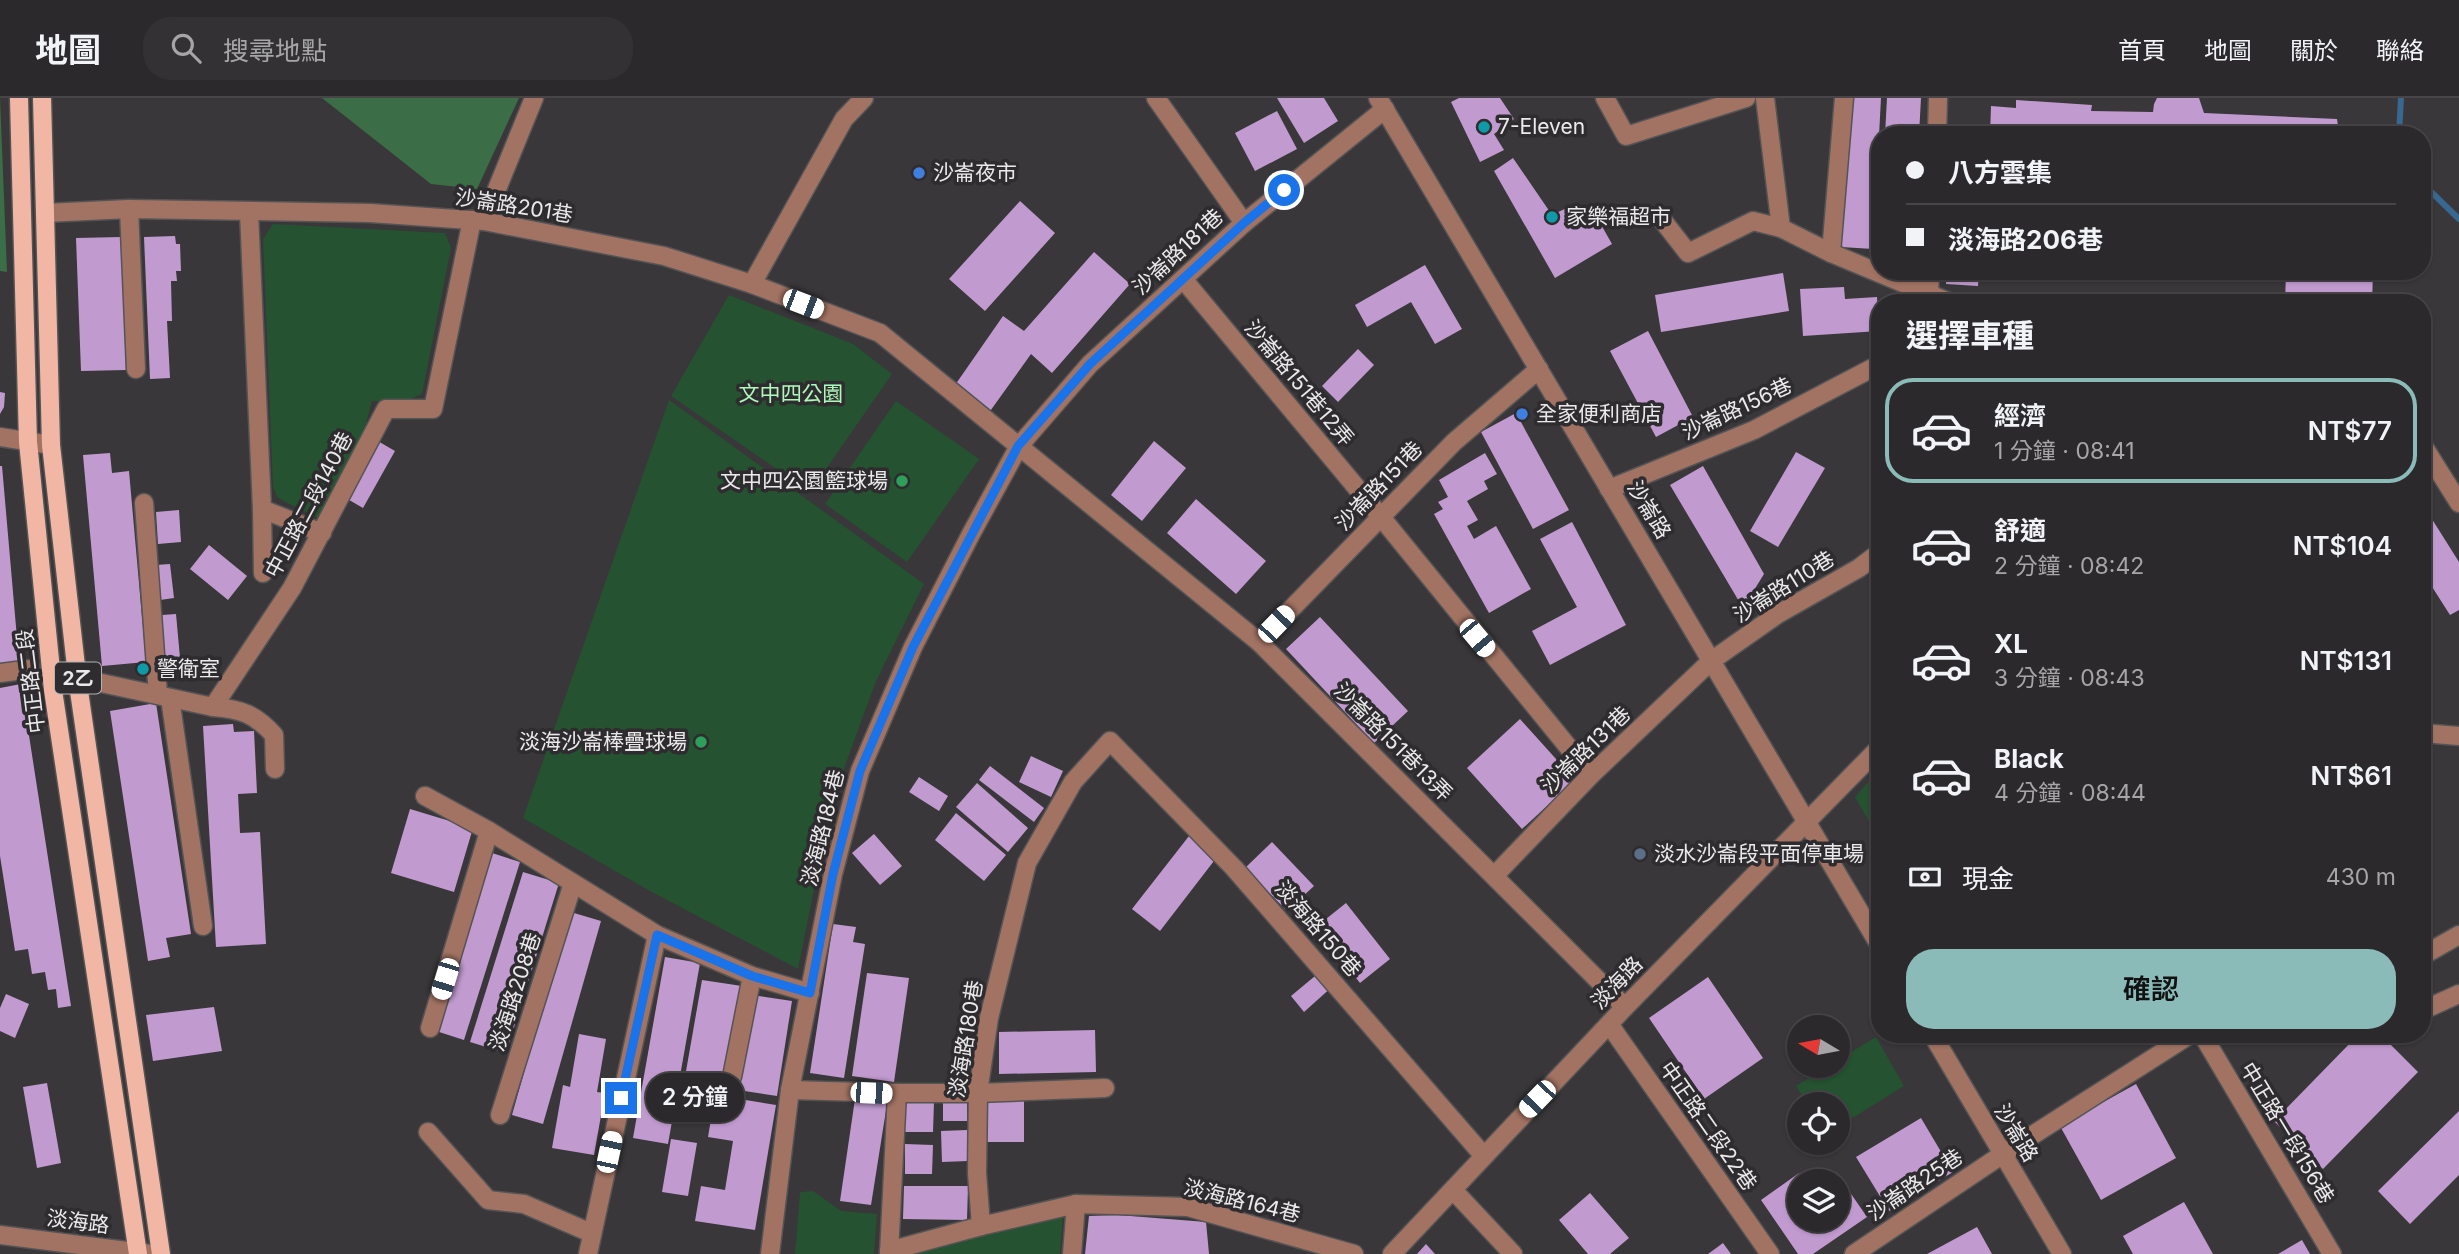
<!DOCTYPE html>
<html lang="zh-TW">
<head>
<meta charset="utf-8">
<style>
  body { margin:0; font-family:Inter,"Noto Sans TC",sans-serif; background:#333133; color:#f1f3f6; height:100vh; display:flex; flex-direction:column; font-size:26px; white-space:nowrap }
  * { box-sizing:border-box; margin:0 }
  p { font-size:23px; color:#a6a6a9 }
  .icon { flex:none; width:38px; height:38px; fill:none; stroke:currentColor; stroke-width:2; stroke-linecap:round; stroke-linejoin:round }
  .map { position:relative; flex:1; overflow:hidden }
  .side { position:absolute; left:1871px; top:196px; width:560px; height:749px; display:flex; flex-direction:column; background:#2b292b; border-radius:28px; box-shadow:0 2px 5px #0004,0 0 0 2px #474547 }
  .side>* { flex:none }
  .hud { position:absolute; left:1871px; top:28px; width:560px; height:154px; border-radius:28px; box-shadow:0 2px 5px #0004,0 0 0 2px #474547; display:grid; align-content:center; height:154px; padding:0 35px; background:#2b292b }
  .needle { width:46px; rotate:280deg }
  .buttons { position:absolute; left:1787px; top:917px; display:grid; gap:14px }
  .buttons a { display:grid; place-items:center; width:63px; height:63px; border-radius:50%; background:#2b292b; box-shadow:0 2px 5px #0004,0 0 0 2px #474547; font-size:35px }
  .end { position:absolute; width:32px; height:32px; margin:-16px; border:9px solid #1a73e8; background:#fff; box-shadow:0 0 0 4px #fff }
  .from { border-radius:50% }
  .bubble { position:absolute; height:49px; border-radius:24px; background:#2b292b; box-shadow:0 2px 5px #0004,0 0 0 2px #474547; font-size:23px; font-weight:600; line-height:49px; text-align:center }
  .car { position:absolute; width:21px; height:42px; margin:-21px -10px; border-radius:9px; box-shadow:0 0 5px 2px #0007; background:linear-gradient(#fff 24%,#345 0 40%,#fff 0 76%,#345 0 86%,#fff 0) }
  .hud b { display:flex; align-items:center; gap:24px; height:66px; font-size:26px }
  .hud b+b { border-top:2px solid #474547 }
  .hud i { width:18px; height:18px; background:#f1f3f6 }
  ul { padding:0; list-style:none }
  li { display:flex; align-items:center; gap:21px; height:105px; margin:0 14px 10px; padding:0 21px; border:4px solid transparent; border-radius:28px }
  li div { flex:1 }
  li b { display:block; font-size:26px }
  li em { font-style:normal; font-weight:600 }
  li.selected { border-color:#8bbbb9 }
  li>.icon { width:63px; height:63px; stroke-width:1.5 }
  h2 { padding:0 35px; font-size:32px; line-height:84px }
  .pay { display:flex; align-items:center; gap:18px; height:77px; padding:0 35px; font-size:26px }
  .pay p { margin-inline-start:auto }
  .button { display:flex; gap:14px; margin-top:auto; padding:14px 35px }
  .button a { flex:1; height:80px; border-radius:28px; background:#8bbbb9; color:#111; font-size:28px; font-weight:600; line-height:80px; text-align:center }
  header { display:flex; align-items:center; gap:42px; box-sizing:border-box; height:98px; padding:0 35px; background:#2b292b; border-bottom:2px solid #474547 }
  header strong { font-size:33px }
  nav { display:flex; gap:38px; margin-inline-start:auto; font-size:24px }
  .search { width:490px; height:63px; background:#333133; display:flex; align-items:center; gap:18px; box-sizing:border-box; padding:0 24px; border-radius:28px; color:#a6a6a9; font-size:26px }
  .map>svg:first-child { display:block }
  .green { fill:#255230 }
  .forest { fill:#3b6e46 }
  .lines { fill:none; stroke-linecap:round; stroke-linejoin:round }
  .stream { stroke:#386790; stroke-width:6 }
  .building { fill:#c19bd0 }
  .minor-casing { stroke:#555455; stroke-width:21 }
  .major-casing { stroke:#555455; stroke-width:21 }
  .minor { stroke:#a27363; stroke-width:18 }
  .major { stroke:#f2b7a4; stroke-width:18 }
  .route { stroke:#1a73e8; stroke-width:9 }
  .culture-dot { fill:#0f9aa8; stroke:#2f2c2f; stroke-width:2.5 }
  .shop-dot { fill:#3f7fe0; stroke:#2f2c2f; stroke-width:2.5 }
  .leisure-dot { fill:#2e9e5b; stroke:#2f2c2f; stroke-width:2.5 }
  .service-dot { fill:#5c6f8a; stroke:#2f2c2f; stroke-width:2.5 }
  .labels { text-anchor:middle; stroke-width:7; stroke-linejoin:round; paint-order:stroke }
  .shield { fill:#2f2c2f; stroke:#b3b1b3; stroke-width:2 }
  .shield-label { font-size:19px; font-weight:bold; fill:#ebeaeb }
  .poi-label { font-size:21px; fill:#ebeaeb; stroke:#2f2c2f; text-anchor:start }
  .street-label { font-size:21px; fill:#ebeaeb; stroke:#2f2c2f }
  .park-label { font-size:21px; fill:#acf9ba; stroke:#2f2c2f }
</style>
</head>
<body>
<header>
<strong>地圖</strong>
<div class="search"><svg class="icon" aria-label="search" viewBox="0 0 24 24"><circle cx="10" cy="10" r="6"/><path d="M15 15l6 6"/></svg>搜尋地點</div>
<nav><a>首頁</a><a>地圖</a><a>關於</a><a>聯絡</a></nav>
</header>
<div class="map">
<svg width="2459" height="1156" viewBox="0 0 2459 1156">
  <rect width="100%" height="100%" fill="#393739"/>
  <!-- green -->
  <g class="green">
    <path d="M273,126L445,135L451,150L422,296L403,304L372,303L362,342L319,421L278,400L273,389L263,141Z"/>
    <path d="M729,197L853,246L892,276L810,394L671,298Z"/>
    <path d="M669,302L924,486L876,583L831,706L798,871L650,793L523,720Z"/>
    <path d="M896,303L979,361L907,464L825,406Z"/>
    <path d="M1879,672V741L1855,699Z"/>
    <path d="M1876,939L1904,988L1838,1029V1006H1807L1796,988L1829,968H1838V962Z"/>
    <path d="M813,1093L841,1113L877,1116L874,1156H795L800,1094Z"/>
    <path d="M1063,1117L1060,1156H904V1155Z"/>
  </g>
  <!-- forest -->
  <g class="forest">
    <path d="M0,0L7,174L0,173Z"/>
    <path d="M322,0H519L477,91L431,86Z"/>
  </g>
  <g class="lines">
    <!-- stream -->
    <g class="stream">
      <path d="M2399,37L2401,0"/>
      <path d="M2422,85L2459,121"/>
    </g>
  </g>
  <!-- building -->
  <g class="building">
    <path d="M1277,0H1324L1338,23L1304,45Z"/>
    <path d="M1459,0H1500L1514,21L1494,36L1504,52L1480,64L1451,4Z"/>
    <path d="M1849,0H1881L1873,151L1841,149Z"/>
    <path d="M1887,0H1921L1919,37H1885Z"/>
    <path d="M2157,0H2199L2204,15L2337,21L2338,28L2362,29L2361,37H1990L1991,8L2016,10V2L2092,7L2091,13L2153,14L2154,6Z"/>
    <path d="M1277,13L1297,51L1255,73L1235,35Z"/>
    <path d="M1513,60L1552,117L1575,106L1585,121L1595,116L1612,146L1555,180L1494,73Z"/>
    <path d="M1020,103L1055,135L985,213L949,181Z"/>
    <path d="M175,138L176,146H180L181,173H176L177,183H171L172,223H167L170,280L150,281L144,139Z"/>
    <path d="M121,139L126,272L81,273L76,140Z"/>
    <path d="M1094,154L1130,186L1052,275L1031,256L988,316L953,290L1003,218L1024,233Z"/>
    <path d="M1425,167L1462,231L1435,246L1411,204L1367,229L1355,207Z"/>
    <path d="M1958,173H1979L1978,188L1946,186L1947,175H1958Z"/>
    <path d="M2286,173H2373L2372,205H2285Z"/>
    <path d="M1783,175L1789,213L1661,234L1655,197Z"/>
    <path d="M1844,189L1845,201L1877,199L1879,233L1803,238L1800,191Z"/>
    <path d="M1648,233L1693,319L1656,339L1610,253Z"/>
    <path d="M1358,251L1374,267L1338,304L1322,288Z"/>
    <path d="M0,294L5,295L4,309L0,316Z"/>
    <path d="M1516,315L1569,412L1533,431L1481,334Z"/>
    <path d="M376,342L395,353L363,410L344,399Z"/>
    <path d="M1154,343L1186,370L1142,423L1111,397Z"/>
    <path d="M1796,354L1825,370L1778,449L1750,433Z"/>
    <path d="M110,355L112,375L129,373L146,564L102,568L83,357Z"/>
    <path d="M1485,355L1497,376L1484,383L1488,391L1467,403L1478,422L1467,428L1474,441L1496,428L1531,491L1489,515L1434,416L1443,411L1438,404L1448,399L1439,382Z"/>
    <path d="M0,368H2L19,563L0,565Z"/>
    <path d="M1703,368L1764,476L1743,510L1670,387Z"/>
    <path d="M1196,401L1266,463L1236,496L1167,435Z"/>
    <path d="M2425,410L2459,464V512L2450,517L2422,473V412Z"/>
    <path d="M179,412L181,444L158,446L156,414Z"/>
    <path d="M1572,424L1626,527L1550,567L1532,533L1577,509L1540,441Z"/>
    <path d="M209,447L247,478L228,502L190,471Z"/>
    <path d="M170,466L174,500L160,502L156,467Z"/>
    <path d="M176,516L181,571L166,572L162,517Z"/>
    <path d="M1320,519L1408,613L1374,645L1286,551Z"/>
    <path d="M21,586L71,908L58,910L56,891L48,892L45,874L32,876L28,851L15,853L0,758V590Z"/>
    <path d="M156,605L191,836L166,840L170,859L148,863L110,613Z"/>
    <path d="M1520,621L1575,682L1522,731L1467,670Z"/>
    <path d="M233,626L234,634L254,633L257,695L238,696L240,735L260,734L266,846L216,849L203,628Z"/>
    <path d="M1031,658L1063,673L1051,699L1019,684Z"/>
    <path d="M990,668L1044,710L1034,724L979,682Z"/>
    <path d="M919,679L948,698L939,713L909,694Z"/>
    <path d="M977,685L1028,730L1008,754L956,709Z"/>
    <path d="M410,711L473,730L454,794L391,775Z"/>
    <path d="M956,715L1006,757L984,783L935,742Z"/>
    <path d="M874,736L902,768L880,787L852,755Z"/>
    <path d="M1189,738L1217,759L1160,833L1132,811Z"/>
    <path d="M1272,744L1314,788L1287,813L1245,770Z"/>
    <path d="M492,755L520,764L464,942L436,933Z"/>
    <path d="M523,774L559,785L506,955L470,944Z"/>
    <path d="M1346,805L1390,861L1360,885L1316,829Z"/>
    <path d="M574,815L601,823L543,1026L512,1017L555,865Z"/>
    <path d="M833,826L856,829L853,844L865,846L844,980L810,975Z"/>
    <path d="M665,859L700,865L668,1046L633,1040Z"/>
    <path d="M1321,873L1333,888L1304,914L1291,898Z"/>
    <path d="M867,875L909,880L894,984L852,978Z"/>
    <path d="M1708,879L1763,960L1704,1001L1649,920Z"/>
    <path d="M702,882L742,888L725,986L685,979Z"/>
    <path d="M6,896L29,906L15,940L0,933V910Z"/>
    <path d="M752,897L792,903L777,998L738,992Z"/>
    <path d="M214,909L222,953L153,963L146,917Z"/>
    <path d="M1095,932L1096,974L999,976V934Z"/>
    <path d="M579,936L606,941L597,994L605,995L594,1057L552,1050L563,987L570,989Z"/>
    <path d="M2359,936H2380L2418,974L2323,1071L2274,1023Z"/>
    <path d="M47,985L61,1065L37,1070L23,989Z"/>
    <path d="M2136,986L2176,1060L2101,1102L2060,1028Z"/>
    <path d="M715,997L776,1007L755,1132L695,1123L701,1088L725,1092L733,1043L708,1039Z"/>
    <path d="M855,1001L887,1006L871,1107L840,1103Z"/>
    <rect x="985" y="1002" width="39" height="42"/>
    <path d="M905,1004H934L933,1034H905Z"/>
    <rect x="943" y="1005" width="24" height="18"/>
    <path d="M2459,1013V1077L2410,1126L2378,1093Z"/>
    <path d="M1921,1020L1953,1074L1889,1113L1856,1059Z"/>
    <path d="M967,1032L968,1063L942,1064L941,1033Z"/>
    <path d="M671,1041L697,1045L688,1098L662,1094Z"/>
    <path d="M905,1046L933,1047L932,1076H905Z"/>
    <path d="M1836,1074L1867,1119L1813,1156H1798L1761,1102L1799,1075L1804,1083H1799V1122H1838V1083H1822Z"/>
    <path d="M904,1088H968L967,1122L903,1121Z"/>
    <path d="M1590,1095L1629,1140L1610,1156H1588L1559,1122Z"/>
    <path d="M2184,1104L2213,1156H2133L2123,1138Z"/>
    <path d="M1118,1117L1206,1124L1209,1156H1085L1089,1118Z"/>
    <path d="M1977,1129L1992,1156H1927Z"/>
    <path d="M2302,1142L2310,1156H2278Z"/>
    <path d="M1723,1145L1731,1156H1708Z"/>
    <path d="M1426,1146L1435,1156H1417Z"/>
  </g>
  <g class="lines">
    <defs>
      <g id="minor">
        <path d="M1156,0L1244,125"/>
        <path d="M1378,0L1880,848"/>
        <path d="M1605,0L1626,38L1746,0"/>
        <path d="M1765,0L1781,130L1831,155L1951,205"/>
        <path d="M1937,37L1938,0"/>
        <path d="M129,111L136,271"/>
        <path d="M249,114L262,411L263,475"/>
        <path d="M45,115L129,111L370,115L484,123L664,158L752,186L880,235L1259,544L1625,909"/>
        <path d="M1660,119L1688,155L1753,123L1781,130"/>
        <path d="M484,123L534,0"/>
        <path d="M1831,155L1844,0"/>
        <path d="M1183,181L1381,419L1591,677"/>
        <path d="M752,186L844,21L864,0"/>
        <path d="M1924,203L1929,196L1930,173"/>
        <path d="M0,339L51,347"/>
        <path d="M2422,346L2459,405"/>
        <path d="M1609,391L1754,332L1880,266"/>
        <path d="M144,405L158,597"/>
        <path d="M262,411L322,435"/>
        <path d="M1259,544L1454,344L1539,271"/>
        <path d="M0,575L31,571"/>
        <path d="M78,586L92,583L213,609L292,490L386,311H433L472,122"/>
        <path d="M170,600L203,828"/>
        <path d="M213,609C241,611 255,616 274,637L275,671"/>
        <path d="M2422,635L2459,638"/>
        <path d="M425,698L489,733L657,837L752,878L810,895"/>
        <path d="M1495,777L1591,677L1711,563L1778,516L1859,470L1880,454"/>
        <path d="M2422,858L2459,837"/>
        <path d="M2422,897L2430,909L2459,896"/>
        <path d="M1609,926L1770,1156"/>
        <path d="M430,930L489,733"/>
        <path d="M1932,936L2062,1156"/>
        <path d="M2202,936L2332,1156"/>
        <path d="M732,979L752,878"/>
        <path d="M790,992L897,995L889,1156"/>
        <path d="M897,995H978L1105,990"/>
        <path d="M500,1017L573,785"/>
        <path d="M428,1034L488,1102L524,1106L591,1135"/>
        <path d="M1454,1093L1513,1156"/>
        <path d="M1076,1106L1188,1109L1354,1156"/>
        <path d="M0,1137L151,1156"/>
        <path d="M889,1153L981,1128"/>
        <path d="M588,1156L657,837"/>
        <path d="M770,1156L790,992L833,776L860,673L913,549L971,436L1019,348L1090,266L1244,125L1385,11"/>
        <path d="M1072,1156L1076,1106L981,1128L977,1075L978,995L989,920L1027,765L1073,684L1110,643L1234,770L1483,1057"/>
        <path d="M1392,1156L1625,909L1880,649"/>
        <path d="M1854,1156L2003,1056L2191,936"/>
      </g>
      <g id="major">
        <path d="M19,0L28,344L53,592L138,1156"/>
        <path d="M42,0L51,347L78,586L161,1156"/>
      </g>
    </defs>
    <!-- minor casing -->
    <use href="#minor" class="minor-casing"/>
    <!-- major casing -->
    <use href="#major" class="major-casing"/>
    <!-- minor -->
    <use href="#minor" class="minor"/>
    <!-- major -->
    <use href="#major" class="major"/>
  </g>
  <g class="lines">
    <!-- route -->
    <path class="route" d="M621,1000L657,837L752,878L810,895L833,776L860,673L913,549L1018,348L1090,266L1244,125L1284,92"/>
  </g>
  <!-- markers -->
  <g class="culture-dot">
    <circle cx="1484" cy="29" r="7"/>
    <circle cx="1552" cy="119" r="7"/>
    <circle cx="143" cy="571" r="7"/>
  </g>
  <g class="shop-dot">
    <circle cx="919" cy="75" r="7"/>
    <circle cx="1522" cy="316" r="7"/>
  </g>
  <g class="leisure-dot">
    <circle cx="902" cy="383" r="7"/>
    <circle cx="701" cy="644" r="7"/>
  </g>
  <circle class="service-dot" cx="1640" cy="756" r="7"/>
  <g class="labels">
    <!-- shield labels -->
    <rect class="shield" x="55" y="564.5" width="46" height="31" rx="5"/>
    <g class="shield-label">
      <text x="78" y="587">2乙</text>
    </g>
    <!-- poi labels -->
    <g class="poi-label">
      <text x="1498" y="36">7-Eleven</text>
      <text x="933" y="82">沙崙夜市</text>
      <text x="1566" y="126">家樂福超市</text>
      <text x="1536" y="323">全家便利商店</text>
      <text x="888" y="390" text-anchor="end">文中四公園籃球場</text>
      <text x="157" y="578">警衛室</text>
      <text x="687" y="651" text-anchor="end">淡海沙崙棒疊球場</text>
      <text x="1654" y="763">淡水沙崙段平面停車場</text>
    </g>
    <!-- street labels -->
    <g class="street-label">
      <text transform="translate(514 108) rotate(9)" y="7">沙崙路201巷</text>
      <text transform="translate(1178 154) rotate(-43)" y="7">沙崙路181巷</text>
      <text transform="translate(1299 285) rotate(50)" y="7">沙崙路151巷12弄</text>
      <text transform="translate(1737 311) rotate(-25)" y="7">沙崙路156巷</text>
      <text transform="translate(1379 388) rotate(-46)" y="7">沙崙路151巷</text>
      <text transform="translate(309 407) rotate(-62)" y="7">中正路二段140巷</text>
      <text transform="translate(1649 412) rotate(59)" y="7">沙崙路</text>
      <text transform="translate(1784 489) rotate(-32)" y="7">沙崙路110巷</text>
      <text transform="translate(31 583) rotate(-97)" y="7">中正路二段</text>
      <text transform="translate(1393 644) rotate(45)" y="7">沙崙路151巷13弄</text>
      <text transform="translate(1586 652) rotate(-44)" y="7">沙崙路131巷</text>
      <text transform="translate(823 730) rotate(-76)" y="7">淡海路184巷</text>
      <text transform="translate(1318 831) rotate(49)" y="7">淡海路150巷</text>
      <text transform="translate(1617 885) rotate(-46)" y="7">淡海路</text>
      <text transform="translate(515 894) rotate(-72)" y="7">淡海路208巷</text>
      <text transform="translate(966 941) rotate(-81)" y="7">淡海路180巷</text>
      <text transform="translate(1708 1028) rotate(55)" y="7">中正路二段22巷</text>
      <text transform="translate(2016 1035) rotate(59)" y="7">沙崙路</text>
      <text transform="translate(2287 1035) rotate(59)" y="7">中正路一段156巷</text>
      <text transform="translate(1915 1087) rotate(-34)" y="7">沙崙路25巷</text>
      <text transform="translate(1242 1103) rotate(14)" y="7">淡海路164巷</text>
      <text transform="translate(78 1124) rotate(7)" y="7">淡海路</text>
    </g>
    <!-- park labels -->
    <g class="park-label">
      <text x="791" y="303">文中四公園</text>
    </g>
  </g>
</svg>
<div class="buttons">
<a><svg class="needle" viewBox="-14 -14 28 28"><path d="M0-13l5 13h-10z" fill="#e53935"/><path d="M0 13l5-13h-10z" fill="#a6a6a9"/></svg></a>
<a><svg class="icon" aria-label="locate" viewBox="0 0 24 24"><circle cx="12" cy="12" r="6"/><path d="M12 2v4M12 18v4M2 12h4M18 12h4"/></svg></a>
<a><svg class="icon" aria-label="layers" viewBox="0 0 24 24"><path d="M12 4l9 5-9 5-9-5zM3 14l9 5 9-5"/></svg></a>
</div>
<i class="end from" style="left:1284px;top:92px"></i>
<i class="end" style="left:621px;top:1000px"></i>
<div class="bubble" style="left:646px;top:975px;width:98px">2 分鐘</div>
<i class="car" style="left:803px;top:206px;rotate:111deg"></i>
<i class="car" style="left:1276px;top:526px;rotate:44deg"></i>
<i class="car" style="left:1477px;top:540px;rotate:140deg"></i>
<i class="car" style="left:445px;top:881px;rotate:197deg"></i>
<i class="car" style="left:871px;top:995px;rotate:92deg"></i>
<i class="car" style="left:1537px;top:1001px;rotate:224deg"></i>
<i class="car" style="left:609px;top:1054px;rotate:12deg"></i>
<div class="hud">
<b><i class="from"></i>八方雲集</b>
<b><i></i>淡海路206巷</b>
</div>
<section class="side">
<h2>選擇車種</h2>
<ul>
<li class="selected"><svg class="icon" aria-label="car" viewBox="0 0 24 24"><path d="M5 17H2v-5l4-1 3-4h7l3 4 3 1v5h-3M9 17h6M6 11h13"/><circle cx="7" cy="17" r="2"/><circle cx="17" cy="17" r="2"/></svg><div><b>經濟</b><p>1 分鐘 · 08:41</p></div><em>NT$77</em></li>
<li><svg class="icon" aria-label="car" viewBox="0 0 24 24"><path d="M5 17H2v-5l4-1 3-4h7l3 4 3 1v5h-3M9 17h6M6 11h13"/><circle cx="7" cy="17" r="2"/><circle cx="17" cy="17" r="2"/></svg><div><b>舒適</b><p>2 分鐘 · 08:42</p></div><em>NT$104</em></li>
<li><svg class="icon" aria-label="car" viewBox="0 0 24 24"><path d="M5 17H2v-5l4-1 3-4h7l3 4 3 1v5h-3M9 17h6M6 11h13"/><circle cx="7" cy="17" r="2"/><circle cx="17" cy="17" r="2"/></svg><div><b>XL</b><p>3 分鐘 · 08:43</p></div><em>NT$131</em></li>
<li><svg class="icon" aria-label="car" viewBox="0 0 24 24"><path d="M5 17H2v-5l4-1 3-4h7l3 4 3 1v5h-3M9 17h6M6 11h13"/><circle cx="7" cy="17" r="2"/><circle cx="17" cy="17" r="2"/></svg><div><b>Black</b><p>4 分鐘 · 08:44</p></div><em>NT$61</em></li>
</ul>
<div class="pay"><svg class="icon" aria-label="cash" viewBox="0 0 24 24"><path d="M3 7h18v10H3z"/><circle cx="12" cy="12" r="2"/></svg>現金<p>430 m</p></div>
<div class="button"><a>確認</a></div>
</section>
</div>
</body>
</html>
